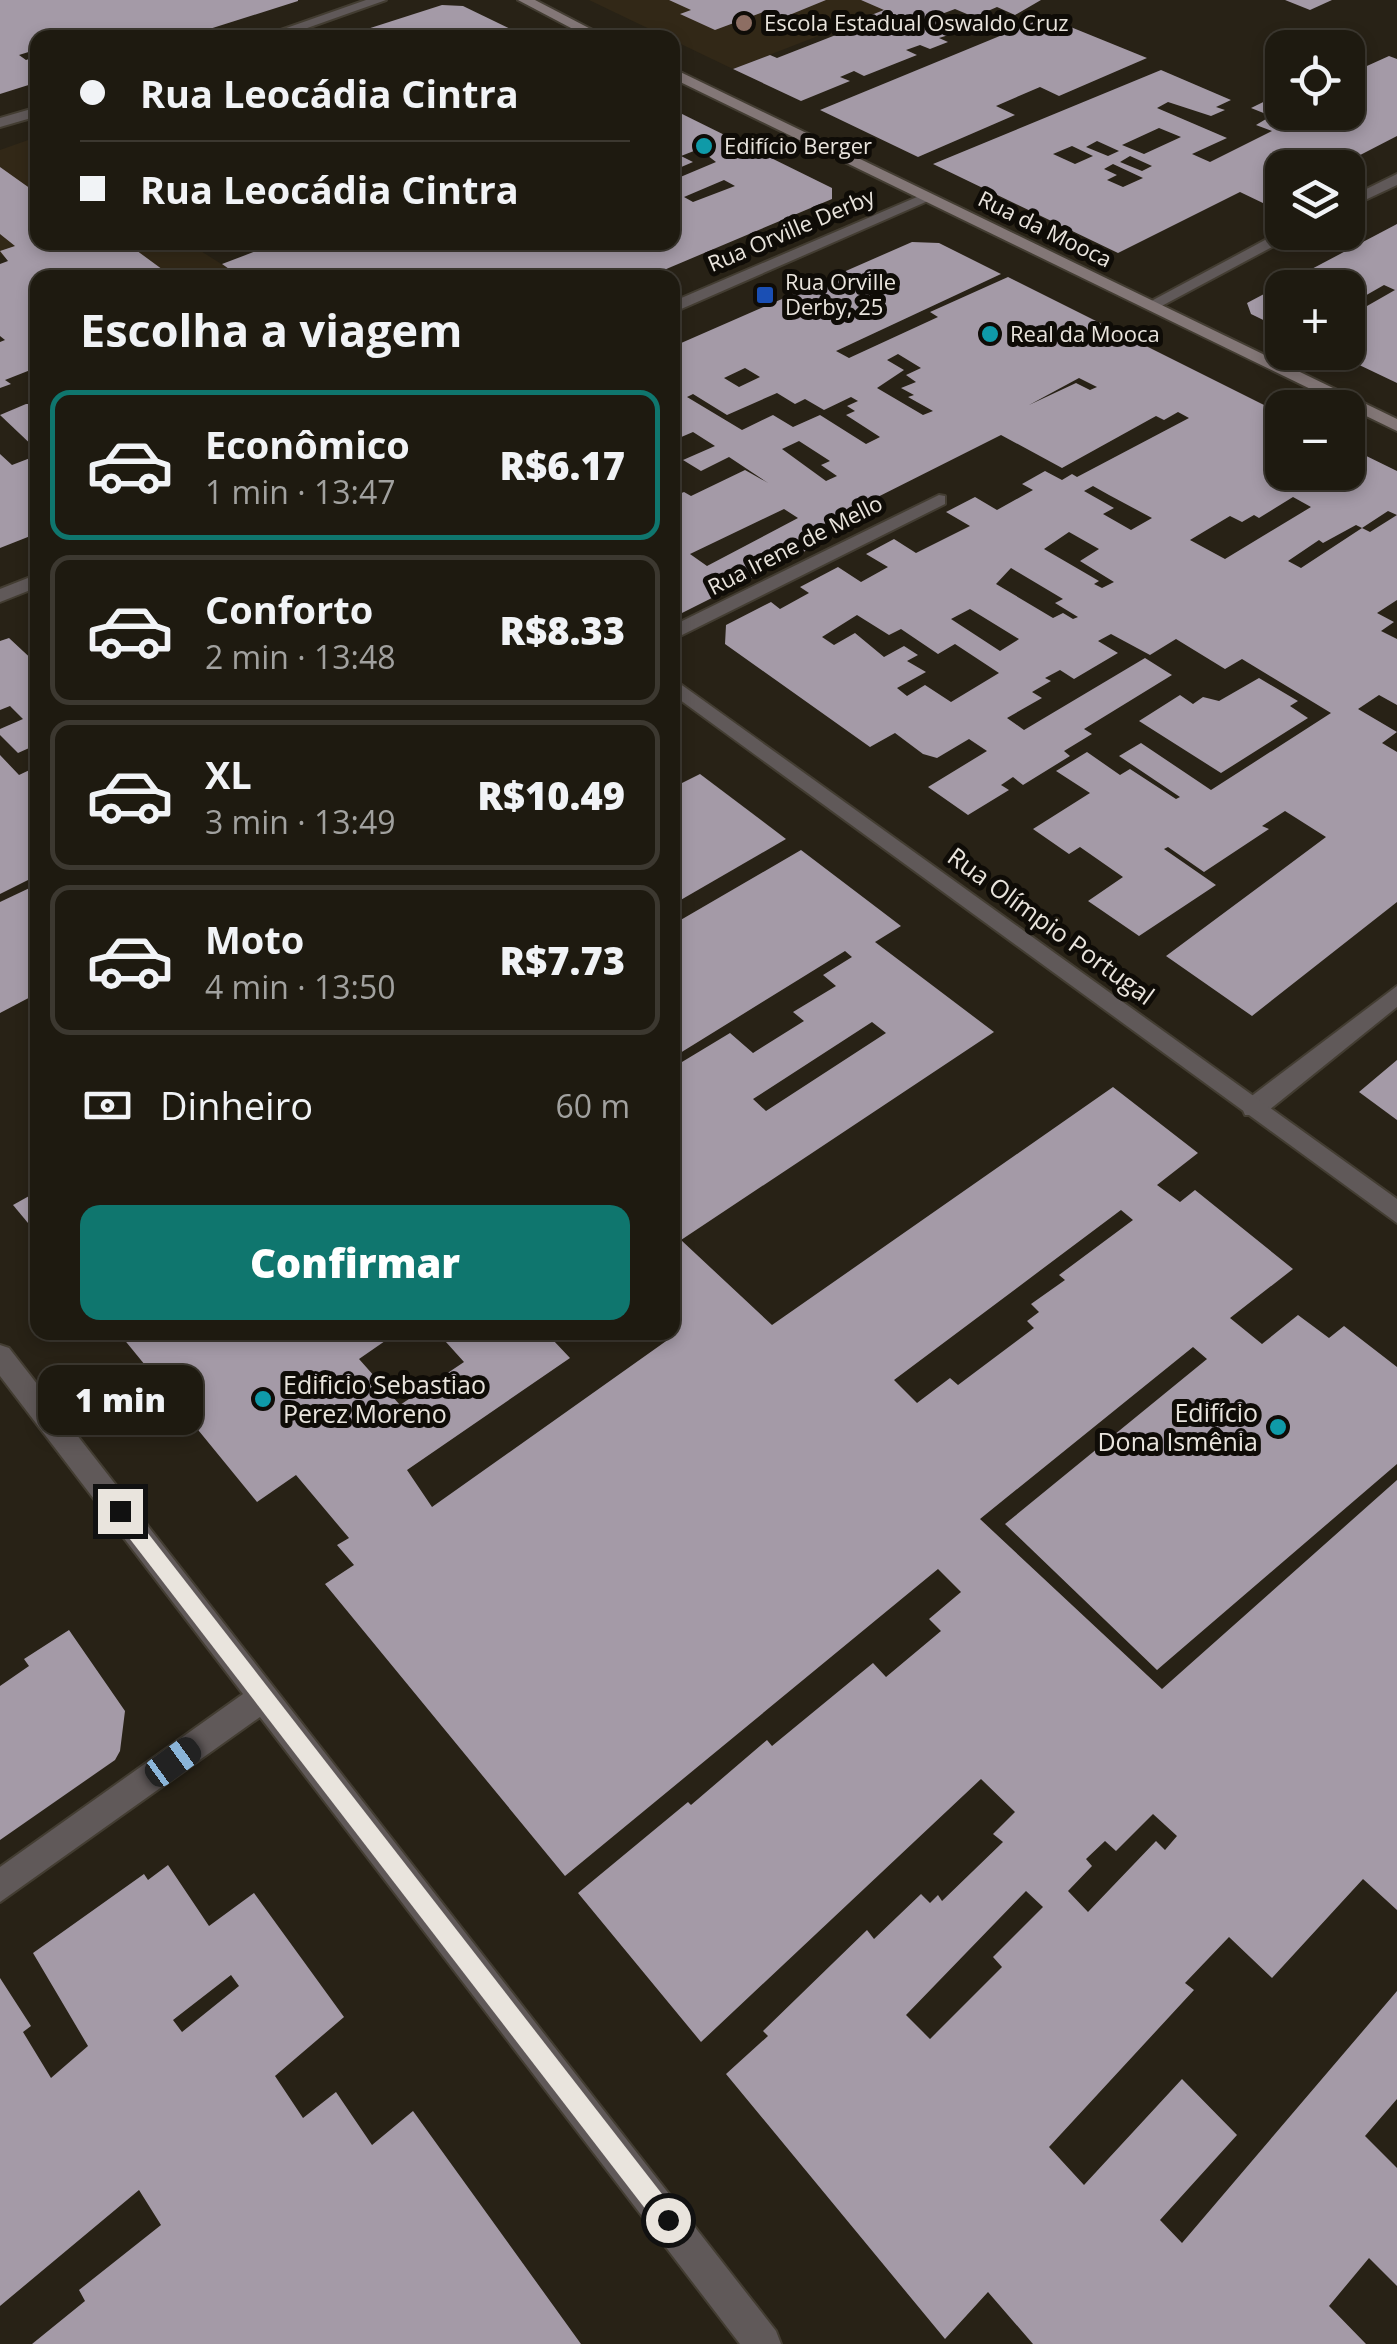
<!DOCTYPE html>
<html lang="pt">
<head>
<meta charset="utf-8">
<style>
  body { margin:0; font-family:"Open Sans",sans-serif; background:#2b271e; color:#f1f3f6; height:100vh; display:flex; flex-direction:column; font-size:38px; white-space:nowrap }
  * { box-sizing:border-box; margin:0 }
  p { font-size:32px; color:#a1a19f }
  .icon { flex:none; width:55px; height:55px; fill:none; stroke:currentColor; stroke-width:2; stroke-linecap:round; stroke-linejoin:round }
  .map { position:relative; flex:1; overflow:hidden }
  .side { position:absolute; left:30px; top:270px; width:650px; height:1070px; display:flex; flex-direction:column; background:#1e1a10; border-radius:20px; box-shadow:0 5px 15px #0003,0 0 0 2px #3c3830 }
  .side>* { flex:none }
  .hud { position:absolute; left:30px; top:30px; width:650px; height:220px; border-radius:20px; box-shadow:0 5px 15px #0003,0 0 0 2px #3c3830; display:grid; align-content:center; height:220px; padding:0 50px; background:#1e1a10 }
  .tools { position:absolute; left:1265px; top:30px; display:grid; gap:20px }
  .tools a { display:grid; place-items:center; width:100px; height:100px; border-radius:20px; background:#1e1a10; box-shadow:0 5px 15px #0003,0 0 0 2px #3c3830; font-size:50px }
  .end { position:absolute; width:45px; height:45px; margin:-22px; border:12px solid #e9e4dd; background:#111; box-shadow:0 0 0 5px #111 }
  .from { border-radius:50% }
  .bubble { position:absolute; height:70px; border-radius:20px; background:#1e1a10; box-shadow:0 5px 15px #0003,0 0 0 2px #3c3830; font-size:32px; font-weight:800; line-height:70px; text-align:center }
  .car { position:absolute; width:30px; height:60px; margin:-30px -15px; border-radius:12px; box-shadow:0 0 8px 2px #0007; background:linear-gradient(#222 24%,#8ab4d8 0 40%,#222 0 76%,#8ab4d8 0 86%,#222 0) }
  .hud b { display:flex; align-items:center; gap:35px; height:95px; font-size:38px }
  .hud b+b { border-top:2px solid #3c3830 }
  .hud i { width:25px; height:25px; background:#f1f3f6 }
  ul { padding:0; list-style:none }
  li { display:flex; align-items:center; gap:30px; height:150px; margin:0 20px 15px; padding:0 30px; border:5px solid #3c3830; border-radius:20px }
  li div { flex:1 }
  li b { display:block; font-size:38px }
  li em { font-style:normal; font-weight:800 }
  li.selected { border-color:#0f766e }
  li>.icon { width:90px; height:90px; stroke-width:1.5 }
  h2 { padding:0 50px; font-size:45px; line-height:120px }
  .pay { display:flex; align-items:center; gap:25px; height:110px; padding:0 50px; font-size:38px }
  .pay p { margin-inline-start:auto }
  .action { display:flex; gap:20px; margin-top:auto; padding:20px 50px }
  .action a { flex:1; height:115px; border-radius:20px; background:#0f766e; color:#fff; font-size:40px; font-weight:800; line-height:115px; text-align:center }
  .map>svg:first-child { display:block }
  .built { fill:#322817 }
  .building { fill:#a49aa7; fill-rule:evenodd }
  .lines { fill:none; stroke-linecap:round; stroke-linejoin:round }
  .lane-casing { stroke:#433d32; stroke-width:4 }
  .street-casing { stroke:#433d32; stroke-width:4 }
  .secondary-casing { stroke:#433d32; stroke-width:4 }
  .lane { fill:#605959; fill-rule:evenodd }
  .street { fill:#605959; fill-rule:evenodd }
  .secondary { fill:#837777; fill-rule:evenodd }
  .route { fill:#e9e4dd }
  .education-dot { fill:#8d6e63; stroke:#0f0c07; stroke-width:4 }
  .culture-dot { fill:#0f9aa8; stroke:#0f0c07; stroke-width:4 }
  .transit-dot { fill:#1a4fb4; stroke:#0f0c07; stroke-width:4 }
  .labels { text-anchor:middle; stroke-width:10; stroke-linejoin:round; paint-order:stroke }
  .far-poi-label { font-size:22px; fill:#e9e4dd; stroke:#0f0c07; text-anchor:start }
  .far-street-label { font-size:22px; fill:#e9e4dd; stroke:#0f0c07 }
  .street-label { font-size:25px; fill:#e9e4dd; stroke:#0f0c07 }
  .poi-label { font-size:25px; fill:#e9e4dd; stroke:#0f0c07; text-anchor:start }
</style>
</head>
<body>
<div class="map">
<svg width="1397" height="2344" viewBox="0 0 1397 2344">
  <rect width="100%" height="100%" fill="#282216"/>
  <!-- built -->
  <g class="built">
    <path d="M589,0H911L733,69Z"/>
    <path d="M31,139L37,143L38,242L188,243L242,277L38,278L37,281L0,254V150Z"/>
  </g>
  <!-- building -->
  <g class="building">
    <path d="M0,0H298V1L181,38H38V49L19,55L26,60L38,56V82L0,94Z"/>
    <path d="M669,0H826L782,18L766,11L715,30L680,14L691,10Z"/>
    <path d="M861,0H1041L1015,15L997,7L974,17L955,9L931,18L950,26L972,17L987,23L939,38L948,42L930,49L920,45L906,50L917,55L864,76L854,71L840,77L850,81L801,101L733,69L770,55L777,58L869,22L861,19L884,10Z"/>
    <path d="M1285,0H1332L1310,10Z"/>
    <path d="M442,5L463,6L529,38H374L361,31Z"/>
    <path d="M1046,17L1147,58L1059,96L1040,87L996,106L1015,115L918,157L820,110Z"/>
    <path d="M1389,56L1397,59V136L1335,168H1282V194L1265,204L1240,192L1118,253L933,164L1161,70L1231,100L1216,107L1225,110L1211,116L1168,102L1157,108L1227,138L1192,154L1210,162L1272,131L1256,125L1271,116L1282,121L1300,112H1348V66L1358,70ZM1159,128L1181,137L1144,154L1122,145ZM1097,141L1119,151L1108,156L1086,147ZM1072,146L1093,156L1075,164L1053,154ZM1130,156L1152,166L1142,171L1120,162ZM1113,164L1143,178L1123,187L1107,180L1117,175L1104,169Z"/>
    <path d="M1282,93V111L1271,116L1251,108Z"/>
    <path d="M672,109L832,188V199L645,278H242L222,264L280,242H580L593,250L612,242H672V175L678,178L716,162L699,149L681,156L693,162L672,171ZM724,180L735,186L693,202L684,197Z"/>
    <path d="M0,167L38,194V242H125L170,275L38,278V299L28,302L38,310V367L5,380L11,384L0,388V342L5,340L0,336V264L8,261L0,251L15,246L0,234Z"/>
    <path d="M1397,224V383L1332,352H1348V288H1282V329L1251,314L1247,303ZM1384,285L1395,290L1360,310L1349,305Z"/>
    <path d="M912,242L939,243L1001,274L836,351L849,358L938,317L930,312L1008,277L1282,414V472H1348V447L1397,471V600L1377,613L1394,622L1381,631L1397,639V705L1379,695L1358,709L1397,732L1382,743L1397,752V902L1252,1016L1166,956L1326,837L1285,811L1262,826L1269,829L1204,872L1168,847L1164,849L1216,885L1139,936L1088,901L1123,877L1080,847L1069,854L1033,829L1090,793L1056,771L1087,752L1120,775L1130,769L1176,799L1180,797L1119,756L1141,743L1211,790L1331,713L1242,659L1225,669L1176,639L1150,655L1111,634L1098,641L1118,653L1074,679L1060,670L1045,678L1051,681L1032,692L1042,698L1007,718L1024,730L1145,658L1172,675L1084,729L1092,734L1064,751L1070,756L1023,785L1013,777L1001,785L1009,790L968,815L928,787L987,751L969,739L937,758L923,754L895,733L870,747L725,644L726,625L771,602L780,609L809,593L800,587L838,567L861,582L888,567L866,554L894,539L916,553L970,526L946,512L975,497L997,510L1033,490L1022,484L1045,471L1062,480L1072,474L1077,477L1189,418L1178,412L1164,420L1156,416L1062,468L1001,435L816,528L831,538L680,614L672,609V497L684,492L691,496L745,470L768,483L729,457L701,471L683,460L715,446L693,432L672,441V347ZM898,354L921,368L906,375L916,382L901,388L914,395L908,397L933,411L923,415L877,388L904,370L887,360ZM745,368L760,377L739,387L724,378ZM1079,378L1097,387L1090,390L1076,383L1029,405ZM777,393L795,404L805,399L824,410L851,397L858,401L847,406L855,411L846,415L880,437L866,444L820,415L793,427L773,415L742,430L687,397L693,394L727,415ZM799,441L830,461L821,465L837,476L826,481L782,449ZM1093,486L1109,495L1152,518L1131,530L1103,514L1114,508L1084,491ZM1293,497L1311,507L1225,559L1190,540L1230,516L1242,522L1254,515L1259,518ZM784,509L798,518L707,566L690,554ZM1388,511L1397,515L1370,532L1362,528ZM1356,525L1362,528L1301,568L1288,561L1319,540L1323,543ZM1069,532L1099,549L1080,561L1114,582L1102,588L1094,584L1099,581L1044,549ZM1011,568L1063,599L1055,603L1078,617L1073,619L1063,613L1053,618L996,584ZM970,609L1019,639L1000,651L951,619ZM857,615L889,635L901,629L938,654L955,644L999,673L951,702L925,685L907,696L897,688L926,672L907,661L918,655L904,646L884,657L855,633L834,645L822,637Z"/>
    <path d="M26,404H38V451L0,415Z"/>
    <path d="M0,454L12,465L38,455V533L0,548Z"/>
    <path d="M9,638L38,665V744L18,753L0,735V729L23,719L10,706L0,710V641Z"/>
    <path d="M1259,678L1298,701L1290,706L1308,718L1221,773L1139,721L1180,695L1193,704L1203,697L1219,701Z"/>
    <path d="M0,755L19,775L38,766V875L0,894Z"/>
    <path d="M700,774L786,839L672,905V788Z"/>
    <path d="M801,850L901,926L875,942L994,1032L681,1240L772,1325L1113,1087L1198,1153L1157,1185L1180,1202L1195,1190L1293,1269L1230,1318L1262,1344L1298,1315L1329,1338L1344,1326L1397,1367V1464L1157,1670L1005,1524L1207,1359L1193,1347L980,1519L1162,1689L1397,1480V1910L1363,1879L1272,1978L1229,1937L1185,1983L1194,1990L1049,2147L1084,2185L1182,2079L1237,2135L1160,2220L1182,2243L1397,1991V2099L1365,2136L1397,2168V2286L1369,2258L1329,2306L1366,2344H1033L988,2292L945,2339L726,2074L768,2036L763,2031L867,1930L874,1939L921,1894L930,1903L938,1895L942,1901L1003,1842L993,1834L1015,1812L981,1779L701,2042L578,1893L688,1802L691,1805L767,1740L772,1746L873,1663L886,1677L941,1631L929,1619L961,1592L938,1569L565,1876L325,1584L354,1565L337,1545L349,1538L296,1475L257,1502L118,1332H398L359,1359L400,1405L464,1362L437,1332H565L553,1340L570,1358L407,1470L432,1507L669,1339L662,1332H672V1068L730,1033L753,1053L804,1021L793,1012L836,986L823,975L852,957L845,951L672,1058V925ZM872,1022L886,1033L766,1111L753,1099ZM1121,1210L1133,1220L1059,1275L1065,1280L1031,1304L1039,1312L1027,1321L1034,1328L958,1385L950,1378L917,1403L894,1380ZM1153,1814L1177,1836L1165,1850L1156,1841L1088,1912L1068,1891L1092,1866L1086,1859L1105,1841L1116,1851ZM1026,1891L1043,1907L993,1957L1002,1967L930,2039L906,2015Z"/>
    <path d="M38,884V993L0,1013V902Z"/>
    <path d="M1397,1060V1120L1359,1092Z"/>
    <path d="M38,1191V1235L13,1205Z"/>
    <path d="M69,1630L125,1711L120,1751L115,1760L0,1840V1686L29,1666L24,1659Z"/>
    <path d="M168,1865L209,1926L254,1893L344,2017L275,2076L303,2118L336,2092L372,2145L413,2111L581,2344H32L85,2301L79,2290L161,2225L139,2190L0,2306V1978L31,2026L23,2032L51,2078L88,2046L33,1953L144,1874L148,1880ZM231,1975L239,1986L182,2032L173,2020Z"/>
  </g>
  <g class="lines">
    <defs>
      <path id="lane" d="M1397,986V1007L1263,1115H1245L1242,1108L1245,1101Z"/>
      <g id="street">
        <path d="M366,0H386L279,38H258Z"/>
        <path d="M38,107V116L0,127V118Z"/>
        <path d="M1397,174V185L1348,208V198Z"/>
        <path d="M924,194L937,197L672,313V302Z"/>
        <path d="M1282,231L1300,232L1156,309L1142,306Z"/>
        <path d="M939,495L945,496V504L672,640V626Z"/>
        <path d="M38,574V587L0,602V589Z"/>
        <path d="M672,678L1397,1199V1223L672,694Z"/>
        <path d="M0,1345L9,1348L776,2331L781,2344H740L260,1717L0,1902V1867L243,1694L0,1376Z"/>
      </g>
      <g id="secondary">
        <path d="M518,0H535L608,38H590Z"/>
        <path d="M672,68L1397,419V431L672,78Z"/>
      </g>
    </defs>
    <!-- lane casing -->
    <use href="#lane" class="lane-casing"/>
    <!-- street casing -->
    <use href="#street" class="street-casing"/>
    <!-- secondary casing -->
    <use href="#secondary" class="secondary-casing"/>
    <!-- lane -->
    <use href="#lane" class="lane"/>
    <!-- street -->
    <use href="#street" class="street"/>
    <!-- secondary -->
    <use href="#secondary" class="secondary"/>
  </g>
  <!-- route -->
  <path class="route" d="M120,1503L126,1505L676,2212V2228H660L113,1517V1505Z"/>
  <!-- markers -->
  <circle class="education-dot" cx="744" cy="23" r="10"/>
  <g class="culture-dot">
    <circle cx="704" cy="146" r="10"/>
    <circle cx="990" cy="334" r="10"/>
    <circle cx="263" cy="1399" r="10"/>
    <circle cx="1278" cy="1427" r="10"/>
  </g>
  <rect class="transit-dot" x="755" y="285" width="20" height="20" rx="5"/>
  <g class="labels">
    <!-- far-poi labels -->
    <g class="far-poi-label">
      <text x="764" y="31">Escola Estadual Oswaldo Cruz</text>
      <text x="724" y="154">Edifício Berger</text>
      <text x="785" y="290">Rua Orville<tspan x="785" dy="25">Derby, 25</tspan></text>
      <text x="1010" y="342">Real da Mooca</text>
    </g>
    <!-- far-street labels -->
    <g class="far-street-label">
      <text transform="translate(1045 229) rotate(26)" y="8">Rua da Mooca</text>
      <text transform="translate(791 230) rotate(-23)" y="8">Rua Orville Derby</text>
      <text transform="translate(795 545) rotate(-27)" y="8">Rua Irene de Mello</text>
    </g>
    <!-- street labels -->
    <g class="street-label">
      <text transform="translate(1051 926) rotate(36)" y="9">Rua Olímpio Portugal</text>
    </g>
    <!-- poi labels -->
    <g class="poi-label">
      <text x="283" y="1394">Edificio Sebastiao<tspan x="283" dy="29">Perez Moreno</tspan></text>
      <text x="1258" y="1422" text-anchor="end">Edifício<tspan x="1258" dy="29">Dona Ismênia</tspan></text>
    </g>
  </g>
</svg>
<div class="tools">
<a><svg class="icon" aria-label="locate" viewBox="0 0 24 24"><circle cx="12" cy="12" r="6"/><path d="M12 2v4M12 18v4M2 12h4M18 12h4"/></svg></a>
<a><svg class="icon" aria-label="layers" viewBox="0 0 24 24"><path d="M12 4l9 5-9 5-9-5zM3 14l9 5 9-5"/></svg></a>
<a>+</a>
<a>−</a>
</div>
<i class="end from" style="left:668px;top:2220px"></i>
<i class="end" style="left:120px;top:1511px"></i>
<div class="bubble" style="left:38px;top:1365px;width:165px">1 min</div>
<i class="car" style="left:173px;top:1762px;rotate:54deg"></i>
<div class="hud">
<b><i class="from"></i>Rua Leocádia Cintra</b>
<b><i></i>Rua Leocádia Cintra</b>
</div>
<section class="side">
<h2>Escolha a viagem</h2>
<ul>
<li class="selected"><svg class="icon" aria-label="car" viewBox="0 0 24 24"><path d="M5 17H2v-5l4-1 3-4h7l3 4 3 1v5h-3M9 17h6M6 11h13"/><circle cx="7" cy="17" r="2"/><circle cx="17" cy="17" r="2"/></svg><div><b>Econômico</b><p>1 min · 13:47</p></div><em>R$6.17</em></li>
<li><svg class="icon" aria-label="car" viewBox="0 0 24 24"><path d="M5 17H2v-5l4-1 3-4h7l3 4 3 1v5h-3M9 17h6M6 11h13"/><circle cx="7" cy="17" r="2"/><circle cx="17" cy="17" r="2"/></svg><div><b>Conforto</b><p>2 min · 13:48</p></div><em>R$8.33</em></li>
<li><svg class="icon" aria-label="car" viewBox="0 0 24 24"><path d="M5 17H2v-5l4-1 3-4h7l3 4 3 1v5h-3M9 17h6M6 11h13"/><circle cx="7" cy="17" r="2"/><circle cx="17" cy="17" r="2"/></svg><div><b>XL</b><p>3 min · 13:49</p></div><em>R$10.49</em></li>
<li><svg class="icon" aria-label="car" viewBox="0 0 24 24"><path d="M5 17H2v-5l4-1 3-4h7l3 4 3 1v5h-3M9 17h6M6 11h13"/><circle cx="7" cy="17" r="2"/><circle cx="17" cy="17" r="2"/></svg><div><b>Moto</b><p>4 min · 13:50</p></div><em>R$7.73</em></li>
</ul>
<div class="pay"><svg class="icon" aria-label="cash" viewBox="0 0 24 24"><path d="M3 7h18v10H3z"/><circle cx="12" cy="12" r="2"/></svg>Dinheiro<p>60 m</p></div>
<div class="action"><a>Confirmar</a></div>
</section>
</div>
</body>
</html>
